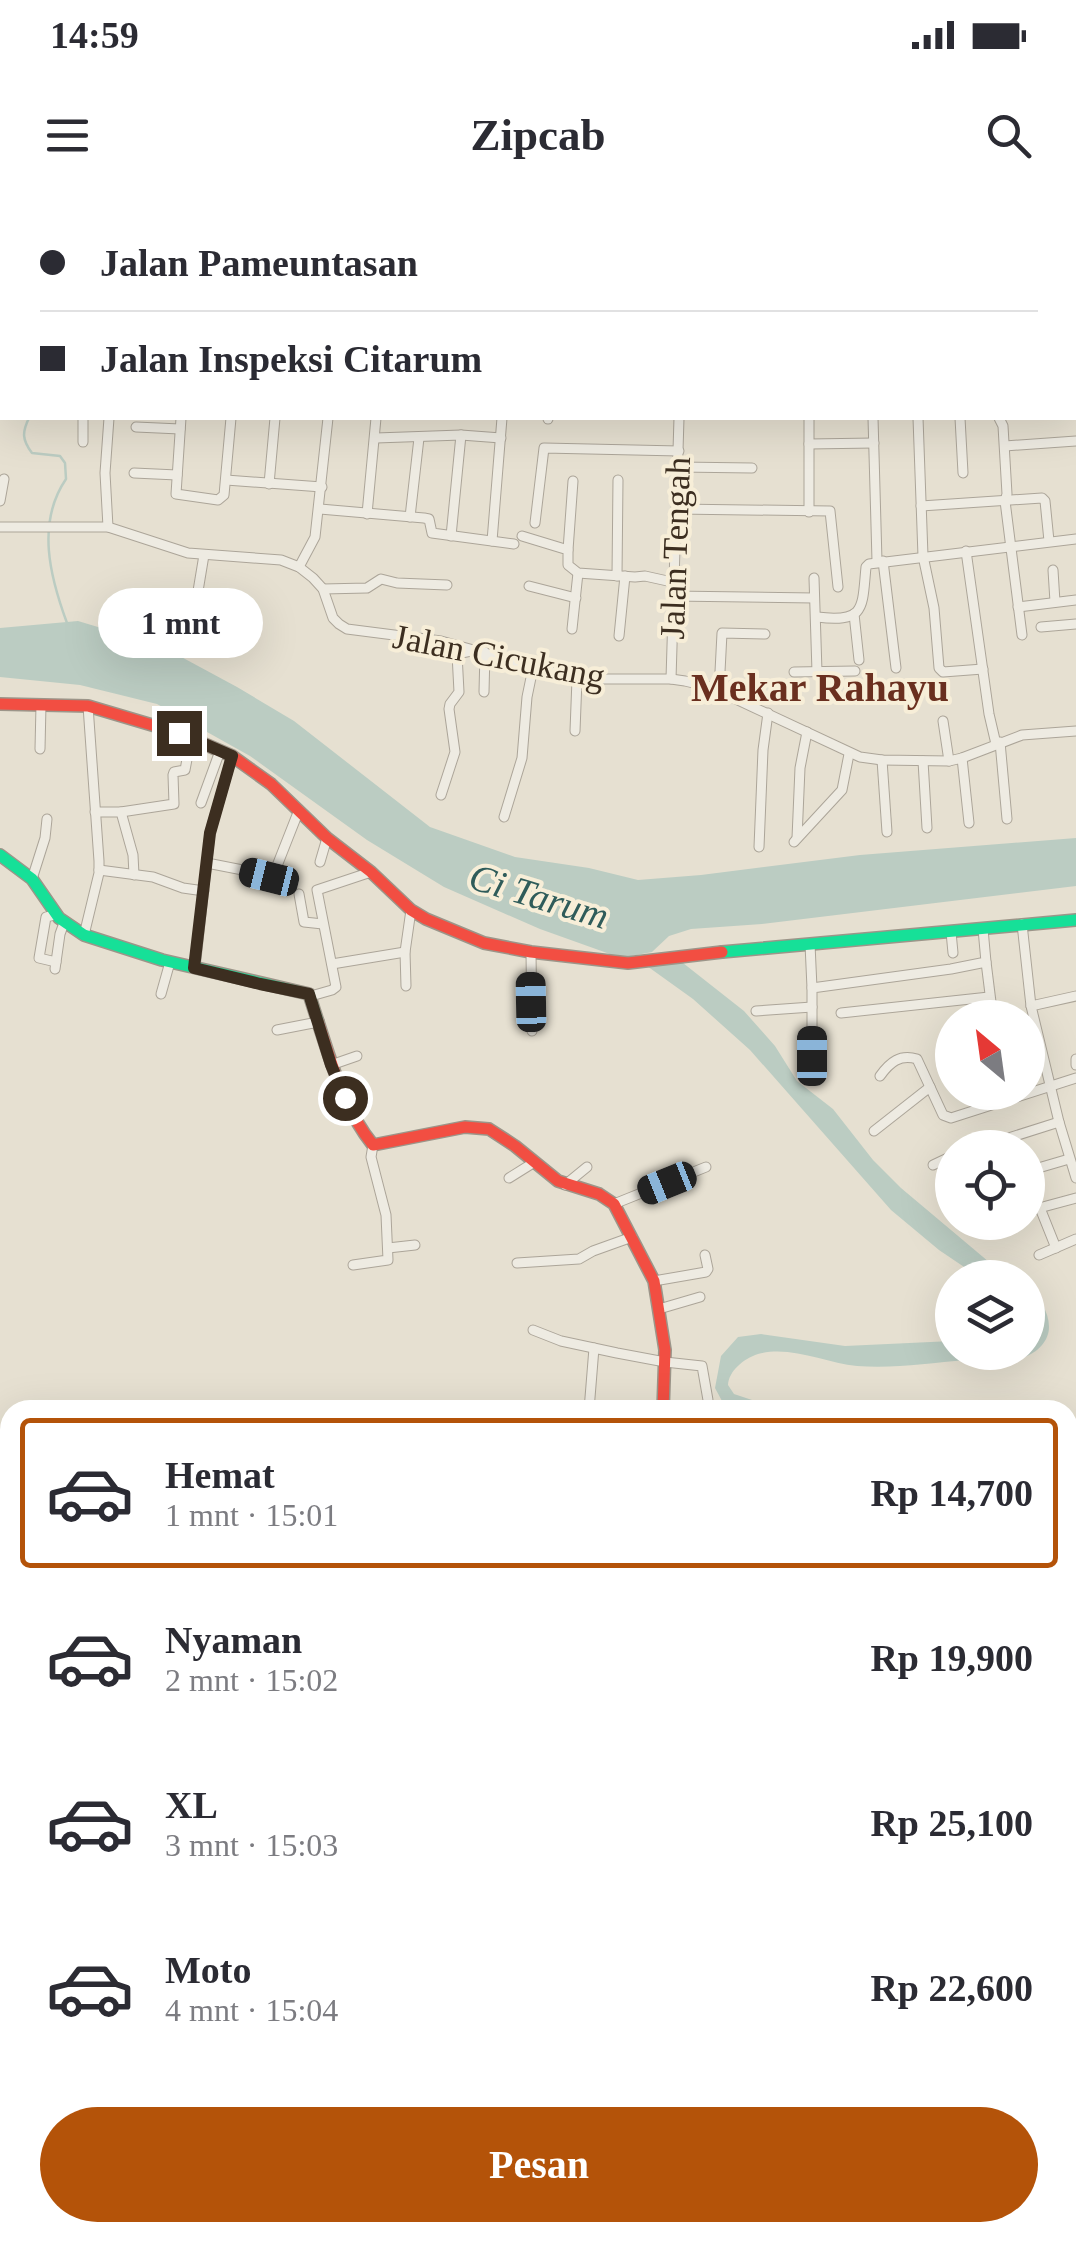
<!DOCTYPE html>
<html lang="id">
<head>
<meta charset="utf-8">
<style>
  body { margin:0; font-family:Georgia,serif; background:#f2f2f3; color:#2b2b33; height:100vh; display:flex; flex-direction:column; font-size:38px; white-space:nowrap }
  * { box-sizing:border-box; margin:0 }
  p { font-size:32px; color:#7c7c81 }
  .icon { flex:none; width:55px; height:55px; fill:none; stroke:currentColor; stroke-width:2; stroke-linecap:round; stroke-linejoin:round }
  .map { position:relative; flex:1; overflow:hidden }
  .panel { position:absolute; left:0px; top:1200px; width:1078px; height:842px; display:flex; flex-direction:column; background:#fff; border-radius:30px 30px 0 0; box-shadow:0 10px 40px #0002 }
  .panel>* { flex:none }
  .top-card { position:absolute; left:0px; top:0px; width:1078px; height:220px; box-shadow:0 10px 40px #0002; display:grid; align-content:center; height:220px; padding:0 40px; background:#fff }
  .needle { width:65px; rotate:331deg }
  .controls { position:absolute; left:935px; top:800px; display:grid; gap:20px }
  .controls a { display:grid; place-items:center; width:110px; height:110px; border-radius:50%; background:#fff; box-shadow:0 10px 40px #0002; font-size:50px }
  .end { position:absolute; width:45px; height:45px; margin:-22px; border:12px solid #3c2e20; background:#fff; box-shadow:0 0 0 5px #fff }
  .from { border-radius:50% }
  .bubble { position:absolute; height:70px; border-radius:35px; background:#fff; box-shadow:0 10px 40px #0002; font-size:32px; font-weight:700; line-height:70px; text-align:center }
  .car { position:absolute; width:30px; height:60px; margin:-30px -15px; border-radius:12px; box-shadow:0 0 8px 2px #0007; background:linear-gradient(#222 24%,#8ab4d8 0 40%,#222 0 76%,#8ab4d8 0 86%,#222 0) }
  .top-card b { display:flex; align-items:center; gap:35px; height:95px; font-size:38px }
  .top-card b+b { border-top:2px solid #e1e1e2 }
  .top-card i { width:25px; height:25px; background:#2b2b33 }
  ul { padding:18px 0 0; list-style:none }
  li { display:flex; align-items:center; gap:30px; height:150px; margin:0 20px 15px; padding:0 20px; border:5px solid transparent; border-radius:10px }
  li div { flex:1 }
  li b { display:block; font-size:38px }
  li em { font-style:normal; font-weight:700 }
  li.selected { border-color:#b45309 }
  li>.icon { width:90px; height:90px; stroke-width:1.5 }
  .action { display:flex; gap:20px; margin-top:auto; padding:20px 40px }
  .action a { flex:1; height:115px; border-radius:60px; background:#b45309; color:#fff; font-size:40px; font-weight:700; line-height:115px; text-align:center }
  .status { display:flex; justify-content:space-between; align-items:center; height:70px; padding:0 50px; background:#fff; direction:ltr }
  .status svg { height:28px; fill:currentColor }
  header { display:flex; justify-content:space-between; align-items:center; height:130px; padding:0 40px; background:#fff; font-size:45px; font-weight:700 }
  .map>svg:first-child { display:block }
  .green { fill:#d5d6b3 }
  .water { fill:#bbccc2 }
  .lines { fill:none; stroke-linecap:round; stroke-linejoin:round }
  .stream { stroke:#bbccc2; stroke-width:2.5 }
  .street-casing { stroke:#aca599; stroke-width:11 }
  .fast-casing { stroke:#9c9589; stroke-width:14 }
  .jam-casing { stroke:#9c9589; stroke-width:14 }
  .street { stroke:#eeebe2; stroke-width:9 }
  .fast { stroke:#16e098; stroke-width:11 }
  .jam { stroke:#f24e42; stroke-width:11 }
  .route { stroke:#3c2e20; stroke-width:12 }
  .labels { text-anchor:middle; stroke-width:8; stroke-linejoin:round; paint-order:stroke }
  .street-label { font-size:35px; fill:#3c2e20; stroke:#f7eed8 }
  .water-label { font-size:38px; font-style:italic; fill:#2f5c5a; stroke:#f7eed8 }
  .quarter-label { font-size:40px; font-weight:bold; fill:#6a2f1f; stroke:#f7eed8 }
</style>
</head>
<body>
<div class="status"><b>14:59</b><svg viewBox="0 0 49 12"><path d="M0 12V9h3v3zM5 12V6h3v6zM10 12V3h3v9zM15 12V0h3v12zM26 1h20v11H26zM47 4h2v5h-2z"/></svg></div>
<header><svg class="icon" aria-label="menu" viewBox="0 0 24 24"><path d="M4 6h16M4 12h16M4 18h16"/></svg>Zipcab<svg class="icon" aria-label="search" viewBox="0 0 24 24"><circle cx="10" cy="10" r="6"/><path d="M15 15l6 6"/></svg></header>
<div class="map">
<svg width="1076" height="2042" viewBox="0 0 1076 2042">
  <rect width="100%" height="100%" fill="#e6e0d1"/>
  <!-- green -->
  <path class="green" d="M1068,1366H1076V1454L1068,1455Z"/>
  <!-- water -->
  <g class="water">
    <path d="M78,421L161,446L237,487L294,521L430,627L515,657L589,668L638,680L701,675L860,655L1076,638V686L762,724L691,729L669,736L652,752L621,758L540,729L444,687L367,640L250,556L157,504L80,485L0,477V428Z"/>
    <path d="M683,763L744,811L775,846L797,881L833,909L873,960L901,988L989,1062L1012,1077H979L939,1050L891,1010L750,850L693,799L647,766Z"/>
    <path d="M1028,1088C1039,1098 1049,1111 1049,1127C1049,1140 1039,1151 1027,1156C1007,1165 986,1158 966,1160C930,1163 893,1169 857,1166C825,1163 791,1145 758,1154C743,1159 729,1171 728,1185L734,1194L782,1210H732L722,1201L715,1188L721,1156L738,1137L761,1134L845,1146L952,1141V1152H1028Z"/>
    <path d="M1068,1611L1071,1614L1076,1648V1727C1064,1693 1067,1648 1068,1611Z"/>
  </g>
  <g class="lines">
    <!-- stream -->
    <g class="stream">
      <path d="M43,2V0"/>
      <path d="M29,218C22,232 22,240 32,253L60,256L65,263L66,279C36,323 50,377 67,423"/>
    </g>
    <defs>
      <g id="street">
        <path d="M677,0V2"/>
        <path d="M808,0V2"/>
        <path d="M956,0V2"/>
        <path d="M1054,0V2"/>
        <path d="M113,2L114,0"/>
        <path d="M169,2V0"/>
        <path d="M292,2L293,0"/>
        <path d="M347,2V0"/>
        <path d="M399,2V0"/>
        <path d="M503,2V0"/>
        <path d="M552,2L553,0"/>
        <path d="M1075,37H1076"/>
        <path d="M0,146L2,147"/>
        <path d="M1075,154H1076"/>
        <path d="M1075,196H1076"/>
        <path d="M83,218V242"/>
        <path d="M181,218L176,294L218,300L224,295L231,218"/>
        <path d="M548,218V219"/>
        <path d="M809,218V312"/>
        <path d="M873,218L877,361"/>
        <path d="M918,218L923,356L934,408L939,468L943,472L983,469"/>
        <path d="M960,218L963,273"/>
        <path d="M999,218L1003,226L1007,294L1005,301L1022,435"/>
        <path d="M136,227L180,229"/>
        <path d="M376,238L461,235L501,238"/>
        <path d="M809,244L874,243"/>
        <path d="M1005,246L1076,241"/>
        <path d="M679,267L752,268"/>
        <path d="M134,273L177,275"/>
        <path d="M226,280L322,287"/>
        <path d="M269,284L275,218"/>
        <path d="M0,301L4,279"/>
        <path d="M921,306L1042,298L1045,301L1049,341"/>
        <path d="M320,309L424,318L429,319L432,333L514,344"/>
        <path d="M677,309L830,311L838,387"/>
        <path d="M367,314L376,218"/>
        <path d="M410,317L419,238"/>
        <path d="M535,323L544,248L679,251"/>
        <path d="M0,327H108L188,353L281,360L299,367L313,378L323,389L333,418L339,424L347,429L441,441L577,479H671L685,481L710,487L860,557L882,560L949,561L962,558L1022,535L1076,531"/>
        <path d="M108,327L105,273L109,218"/>
        <path d="M451,336L461,235"/>
        <path d="M522,336L568,350V365L578,373L635,377L645,376L672,382"/>
        <path d="M492,341L502,218"/>
        <path d="M568,350L573,281"/>
        <path d="M966,351L989,514L996,544"/>
        <path d="M883,361L896,468"/>
        <path d="M299,367L315,337L328,218"/>
        <path d="M1053,370L1055,402"/>
        <path d="M617,376L618,280"/>
        <path d="M814,378L817,472"/>
        <path d="M529,386L576,398"/>
        <path d="M323,389L367,388L381,379L397,383L447,385"/>
        <path d="M672,396L814,398"/>
        <path d="M1018,407L1076,400"/>
        <path d="M854,414L859,460"/>
        <path d="M817,417C866,423 862,408 866,367L869,364L1076,339"/>
        <path d="M192,427L204,355"/>
        <path d="M1041,427L1076,424"/>
        <path d="M572,429L578,373"/>
        <path d="M619,436L625,376"/>
        <path d="M794,472L855,471"/>
        <path d="M671,479L679,218"/>
        <path d="M719,491L722,433L765,434"/>
        <path d="M484,492L485,452"/>
        <path d="M943,521L949,561"/>
        <path d="M575,531L577,479"/>
        <path d="M1000,542L1007,619"/>
        <path d="M40,549L41,505"/>
        <path d="M962,558L969,623"/>
        <path d="M882,560L887,632"/>
        <path d="M923,561L927,628"/>
        <path d="M441,595L455,552L449,509L450,504L459,492L457,454L471,451"/>
        <path d="M201,603L220,551"/>
        <path d="M95,612H121L133,655L134,675"/>
        <path d="M121,612L174,604L173,575L174,572L185,570L191,538"/>
        <path d="M504,617L522,558L527,497L533,468"/>
        <path d="M797,638L800,568L807,532"/>
        <path d="M794,642L842,590L849,554"/>
        <path d="M759,647L763,550L768,513"/>
        <path d="M320,662L327,638"/>
        <path d="M207,663L273,676L299,610"/>
        <path d="M99,670L153,677L183,688L204,691"/>
        <path d="M32,679L45,638L47,619"/>
        <path d="M299,694L304,722L323,724"/>
        <path d="M55,715L46,717L39,758L56,762"/>
        <path d="M1022,724L1031,806L1059,922L1076,978"/>
        <path d="M951,732L953,753"/>
        <path d="M84,735L99,673V661L88,506"/>
        <path d="M810,744L812,788"/>
        <path d="M531,752L532,831"/>
        <path d="M986,762L993,818"/>
        <path d="M332,764L405,752"/>
        <path d="M195,768L210,633L232,556"/>
        <path d="M55,769L60,734L64,723"/>
        <path d="M406,786L405,752L411,710"/>
        <path d="M161,794L170,762"/>
        <path d="M311,796L332,790L336,787L317,690L371,672"/>
        <path d="M1031,806L1076,796"/>
        <path d="M756,811L812,807"/>
        <path d="M841,813L989,797"/>
        <path d="M277,830L318,822"/>
        <path d="M812,856V788L951,769L986,762L983,729"/>
        <path d="M1076,859V865"/>
        <path d="M331,865L357,856"/>
        <path d="M880,876C890,862 900,854 917,859L943,915L951,918L1076,878"/>
        <path d="M874,931L930,887"/>
        <path d="M977,948L1059,922"/>
        <path d="M933,965L952,956"/>
        <path d="M1028,971L1069,959"/>
        <path d="M509,978L533,963"/>
        <path d="M565,985L587,967"/>
        <path d="M950,994L952,993"/>
        <path d="M614,1004L706,967"/>
        <path d="M1040,1008L1056,1048"/>
        <path d="M1028,1011L1076,998"/>
        <path d="M388,1048L415,1045"/>
        <path d="M1039,1055L1076,1039"/>
        <path d="M517,1063L579,1059L593,1051L632,1037"/>
        <path d="M353,1065L388,1060L386,1015L371,957L373,945"/>
        <path d="M654,1081L706,1072L708,1069L705,1055"/>
        <path d="M659,1109L700,1097"/>
        <path d="M533,1130L561,1141L617,1153L665,1162L702,1166L708,1200"/>
        <path d="M589,1210L594,1148"/>
        <path d="M1068,1487L1076,1486"/>
        <path d="M863,2042L880,2037"/>
      </g>
      <g id="fast">
        <path d="M0,655L32,679L59,718L84,735L162,760L309,794L318,822"/>
        <path d="M722,752L1076,720"/>
        <path d="M782,2032L790,2042"/>
      </g>
      <g id="jam">
        <path d="M0,504L88,506L179,533L232,556L271,584L327,638L371,672L411,710L426,719L484,743L531,752L628,763L722,752"/>
        <path d="M318,822C332,865 344,909 373,945L465,927L489,929L515,946L558,981L599,994L614,1004L654,1081L665,1150L663,1210"/>
      </g>
    </defs>
    <!-- street casing -->
    <use href="#street" class="street-casing"/>
    <!-- fast casing -->
    <use href="#fast" class="fast-casing"/>
    <!-- jam casing -->
    <use href="#jam" class="jam-casing"/>
    <!-- street -->
    <use href="#street" class="street"/>
    <!-- fast -->
    <use href="#fast" class="fast"/>
    <!-- jam -->
    <use href="#jam" class="jam"/>
  </g>
  <g class="lines">
    <!-- route -->
    <path class="route" d="M179,533L232,556L210,633L194,768L260,784L309,794L331,865L345,898"/>
  </g>
  <g class="labels">
    <!-- street labels -->
    <g class="street-label">
      <text transform="translate(675 348) rotate(-88)" y="12">Jalan Tengah</text>
      <text transform="translate(499 456) rotate(11)" y="12">Jalan Cicukang</text>
    </g>
    <!-- water labels -->
    <g class="water-label">
      <text transform="translate(539 696) rotate(17)" y="13">Ci Tarum</text>
    </g>
    <!-- quarter labels -->
    <g class="quarter-label">
      <text x="820" y="501">Mekar Rahayu</text>
    </g>
  </g>
</svg>
<div class="controls">
<a><svg class="needle" viewBox="-14 -14 28 28"><path d="M0-13l5 13h-10z" fill="#e53935"/><path d="M0 13l5-13h-10z" fill="#7c7c81"/></svg></a>
<a><svg class="icon" aria-label="locate" viewBox="0 0 24 24"><circle cx="12" cy="12" r="6"/><path d="M12 2v4M12 18v4M2 12h4M18 12h4"/></svg></a>
<a><svg class="icon" aria-label="layers" viewBox="0 0 24 24"><path d="M12 4l9 5-9 5-9-5zM3 14l9 5 9-5"/></svg></a>
</div>
<i class="end from" style="left:345px;top:898px"></i>
<i class="end" style="left:179px;top:533px"></i>
<div class="bubble" style="left:98px;top:388px;width:165px">1 mnt</div>
<i class="car" style="left:269px;top:677px;rotate:284deg"></i>
<i class="car" style="left:531px;top:802px;rotate:359deg"></i>
<i class="car" style="left:812px;top:856px;rotate:0deg"></i>
<i class="car" style="left:667px;top:983px;rotate:248deg"></i>
<div class="top-card">
<b><i class="from"></i>Jalan Pameuntasan</b>
<b><i></i>Jalan Inspeksi Citarum</b>
</div>
<section class="panel">
<ul>
<li class="selected"><svg class="icon" aria-label="car" viewBox="0 0 24 24"><path d="M5 17H2v-5l4-1 3-4h7l3 4 3 1v5h-3M9 17h6M6 11h13"/><circle cx="7" cy="17" r="2"/><circle cx="17" cy="17" r="2"/></svg><div><b>Hemat</b><p>1 mnt · 15:01</p></div><em>Rp 14,700</em></li>
<li><svg class="icon" aria-label="car" viewBox="0 0 24 24"><path d="M5 17H2v-5l4-1 3-4h7l3 4 3 1v5h-3M9 17h6M6 11h13"/><circle cx="7" cy="17" r="2"/><circle cx="17" cy="17" r="2"/></svg><div><b>Nyaman</b><p>2 mnt · 15:02</p></div><em>Rp 19,900</em></li>
<li><svg class="icon" aria-label="car" viewBox="0 0 24 24"><path d="M5 17H2v-5l4-1 3-4h7l3 4 3 1v5h-3M9 17h6M6 11h13"/><circle cx="7" cy="17" r="2"/><circle cx="17" cy="17" r="2"/></svg><div><b>XL</b><p>3 mnt · 15:03</p></div><em>Rp 25,100</em></li>
<li><svg class="icon" aria-label="car" viewBox="0 0 24 24"><path d="M5 17H2v-5l4-1 3-4h7l3 4 3 1v5h-3M9 17h6M6 11h13"/><circle cx="7" cy="17" r="2"/><circle cx="17" cy="17" r="2"/></svg><div><b>Moto</b><p>4 mnt · 15:04</p></div><em>Rp 22,600</em></li>
</ul>
<div class="action"><a>Pesan</a></div>
</section>
</div>
</body>
</html>
